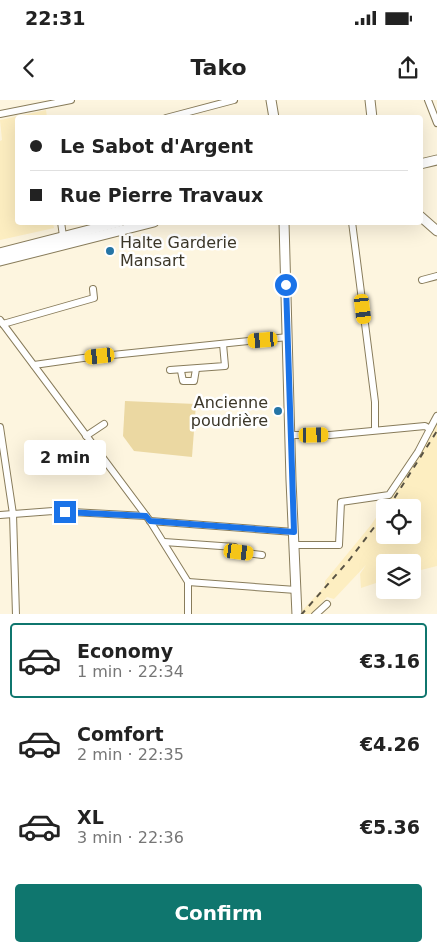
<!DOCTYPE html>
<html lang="en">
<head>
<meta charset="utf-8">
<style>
  body { margin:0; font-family:"DejaVu Sans",sans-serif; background:#f6f6f6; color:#222; height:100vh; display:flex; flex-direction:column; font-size:19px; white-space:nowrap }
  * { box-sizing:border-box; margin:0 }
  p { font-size:16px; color:#767676 }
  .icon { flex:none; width:28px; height:28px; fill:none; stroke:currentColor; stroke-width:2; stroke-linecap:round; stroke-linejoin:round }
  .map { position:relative; height:514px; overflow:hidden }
  .side { display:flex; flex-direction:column; background:#fff; flex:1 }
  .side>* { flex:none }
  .banner { position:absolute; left:15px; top:15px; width:408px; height:110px; border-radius:5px; box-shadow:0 5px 20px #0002; display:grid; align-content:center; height:110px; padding:0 15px; background:#fff }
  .tools { position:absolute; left:376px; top:399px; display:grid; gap:10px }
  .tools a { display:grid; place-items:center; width:45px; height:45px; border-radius:5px; background:#fff; box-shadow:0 5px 20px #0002; font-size:25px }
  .end { position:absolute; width:22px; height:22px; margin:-11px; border:6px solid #1a73e8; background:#fff; box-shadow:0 0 0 2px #fff }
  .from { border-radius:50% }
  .bubble { position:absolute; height:35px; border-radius:5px; background:#fff; box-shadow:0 5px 20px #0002; font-size:16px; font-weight:700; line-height:35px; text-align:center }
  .car { position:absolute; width:15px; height:30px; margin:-15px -8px; border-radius:6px; box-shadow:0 0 4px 1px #0007; background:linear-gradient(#f5c518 24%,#345 0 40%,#f5c518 0 76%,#345 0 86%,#f5c518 0) }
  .banner b { display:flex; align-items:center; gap:18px; height:48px; font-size:19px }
  .banner b+b { border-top:1px solid #e0e0e0 }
  .banner i { width:12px; height:12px; background:#222 }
  ul { padding:9px 0 0; list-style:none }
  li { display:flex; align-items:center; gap:15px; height:75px; margin:0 10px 8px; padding:0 5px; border:2px solid transparent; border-radius:5px }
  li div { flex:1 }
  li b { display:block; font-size:19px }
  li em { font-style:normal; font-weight:700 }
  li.current { border-color:#0f766e }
  li>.icon { width:45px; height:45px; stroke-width:1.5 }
  .cta { display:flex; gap:10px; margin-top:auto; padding:10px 15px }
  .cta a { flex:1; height:58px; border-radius:5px; background:#0f766e; color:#fff; font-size:20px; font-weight:700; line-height:58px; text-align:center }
  .status { display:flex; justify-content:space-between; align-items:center; height:35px; padding:0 25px; background:#fff; direction:ltr }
  .status svg { height:14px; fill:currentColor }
  header { display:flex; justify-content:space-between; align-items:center; height:65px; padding:0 15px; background:#fff; font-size:22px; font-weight:700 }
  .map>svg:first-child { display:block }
  .built { fill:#fdeec1; fill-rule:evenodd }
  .green { fill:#ebd8a2 }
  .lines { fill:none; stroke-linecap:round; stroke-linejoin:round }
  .street-casing { stroke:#887c5b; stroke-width:8 }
  .secondary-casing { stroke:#887c5b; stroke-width:11 }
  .street { stroke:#fff; stroke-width:6 }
  .secondary { stroke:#fff; stroke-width:9 }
  .rail { stroke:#595344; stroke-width:2; stroke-dasharray:6 6; stroke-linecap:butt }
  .route { stroke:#1a73e8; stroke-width:6 }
  .poi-dot { fill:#2575a6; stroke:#fff; stroke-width:2 }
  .labels { text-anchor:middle; stroke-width:5; stroke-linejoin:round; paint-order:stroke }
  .poi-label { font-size:16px; fill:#3c3729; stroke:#fff; text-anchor:start }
</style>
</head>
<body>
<div class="status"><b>22:31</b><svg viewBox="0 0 49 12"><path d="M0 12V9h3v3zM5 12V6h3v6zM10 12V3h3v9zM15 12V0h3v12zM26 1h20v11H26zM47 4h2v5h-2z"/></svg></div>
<header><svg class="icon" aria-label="back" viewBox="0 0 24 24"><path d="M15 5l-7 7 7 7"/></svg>Tako<svg class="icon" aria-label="share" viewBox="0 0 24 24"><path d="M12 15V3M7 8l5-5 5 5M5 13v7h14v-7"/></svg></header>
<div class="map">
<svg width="437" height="515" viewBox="0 0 437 515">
  <rect width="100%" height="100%" fill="#fdf5df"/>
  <!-- built -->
  <g class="built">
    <path d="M46,10L47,17L18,18V122L53,123L54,128L0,140V41L2,40L0,20Z"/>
    <path d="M437,320V466L413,472L412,462H385V480L361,488L360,474L366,465L334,499L327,497L311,514L298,515L325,486V481L371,425L401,381ZM385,408H412V435H385Z"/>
  </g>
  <!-- green -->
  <path class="green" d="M125,301L196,304L192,357L134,351L123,336Z"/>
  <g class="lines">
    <defs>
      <g id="street">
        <path d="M428,0L437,23"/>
        <path d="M0,14L71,0"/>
        <path d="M166,18L234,0"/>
        <path d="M61,122L63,136"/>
        <path d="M352,122L375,302V330"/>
        <path d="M422,180L437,176"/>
        <path d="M0,220L150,421L188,482"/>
        <path d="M3,224L94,198L93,189"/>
        <path d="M34,265L83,258L288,237"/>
        <path d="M170,270L225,266L223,244"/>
        <path d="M181,271L183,281H194L196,269"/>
        <path d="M0,327L13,414L16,515"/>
        <path d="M290,335H330L425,326L430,329L437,316"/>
        <path d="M86,336L104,324"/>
        <path d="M0,415L53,411L146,416"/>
        <path d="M150,421L294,432"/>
        <path d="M164,442L235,447L239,452L262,455"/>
        <path d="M294,445H339L341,402L389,395L418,352L430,329"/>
        <path d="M188,482L296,490"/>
        <path d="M188,482V515"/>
        <path d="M315,515L327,504"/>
      </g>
      <g id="secondary">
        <path d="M271,0L274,18"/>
        <path d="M370,0L372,18"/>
        <path d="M420,64L437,60"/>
        <path d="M420,116L437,131"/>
        <path d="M284,122L291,380L297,515"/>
        <path d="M0,153L120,122"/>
        <path d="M0,161L154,122"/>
      </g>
    </defs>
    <!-- street casing -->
    <use href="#street" class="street-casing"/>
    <!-- secondary casing -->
    <use href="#secondary" class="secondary-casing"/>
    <!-- street -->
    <use href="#street" class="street"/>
    <!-- secondary -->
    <use href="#secondary" class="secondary"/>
    <!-- rail -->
    <g class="rail">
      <path d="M388,408L437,331"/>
      <path d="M301,515L350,459L385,413"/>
    </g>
  </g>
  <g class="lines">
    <!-- route -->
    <path class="route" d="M65,412L146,416L150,421L294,432L286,185"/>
  </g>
  <!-- markers -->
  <g class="poi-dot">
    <circle cx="110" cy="151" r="5"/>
    <circle cx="278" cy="311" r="5"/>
  </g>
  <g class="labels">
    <!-- poi labels -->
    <g class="poi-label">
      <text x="120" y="148">Halte Garderie<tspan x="120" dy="18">Mansart</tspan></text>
      <text x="268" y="308" text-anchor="end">Ancienne<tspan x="268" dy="18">poudrière</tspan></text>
    </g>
  </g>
</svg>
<div class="tools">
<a><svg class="icon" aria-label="locate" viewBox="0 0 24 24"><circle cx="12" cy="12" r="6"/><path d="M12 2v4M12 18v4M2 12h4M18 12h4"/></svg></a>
<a><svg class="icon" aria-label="layers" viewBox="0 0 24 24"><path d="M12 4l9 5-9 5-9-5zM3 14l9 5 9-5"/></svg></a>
</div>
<i class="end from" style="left:286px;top:185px"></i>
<i class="end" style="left:65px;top:412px"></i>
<div class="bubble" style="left:24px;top:340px;width:82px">2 min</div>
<i class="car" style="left:363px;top:209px;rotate:173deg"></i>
<i class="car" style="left:263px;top:240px;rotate:265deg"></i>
<i class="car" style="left:100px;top:256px;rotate:264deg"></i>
<i class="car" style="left:314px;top:335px;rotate:89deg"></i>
<i class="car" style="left:239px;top:452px;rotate:97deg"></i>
<div class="banner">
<b><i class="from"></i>Le Sabot d'Argent</b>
<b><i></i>Rue Pierre Travaux</b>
</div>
</div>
<section class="side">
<ul>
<li class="current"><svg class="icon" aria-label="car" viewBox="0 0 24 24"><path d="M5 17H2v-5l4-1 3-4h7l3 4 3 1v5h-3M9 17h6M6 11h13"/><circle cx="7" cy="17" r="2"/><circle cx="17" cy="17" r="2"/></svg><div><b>Economy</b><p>1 min · 22:34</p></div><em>€3.16</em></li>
<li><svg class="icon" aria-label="car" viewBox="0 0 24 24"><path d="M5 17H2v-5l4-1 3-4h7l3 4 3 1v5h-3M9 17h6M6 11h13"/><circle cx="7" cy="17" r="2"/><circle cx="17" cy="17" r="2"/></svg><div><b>Comfort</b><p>2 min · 22:35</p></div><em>€4.26</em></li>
<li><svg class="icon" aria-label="car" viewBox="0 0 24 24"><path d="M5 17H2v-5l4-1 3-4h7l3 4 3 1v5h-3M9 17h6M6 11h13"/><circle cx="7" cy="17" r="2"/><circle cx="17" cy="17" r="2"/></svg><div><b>XL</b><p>3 min · 22:36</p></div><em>€5.36</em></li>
</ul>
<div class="cta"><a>Confirm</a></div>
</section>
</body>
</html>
